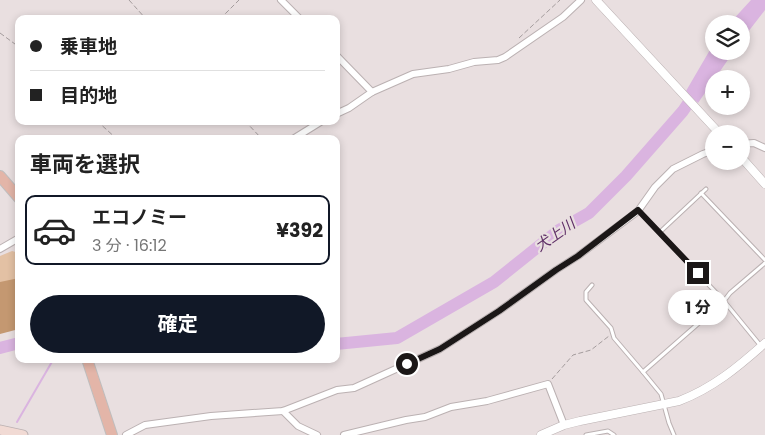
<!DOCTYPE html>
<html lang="ja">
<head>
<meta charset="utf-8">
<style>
  body { margin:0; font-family:Poppins,"Noto Sans JP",sans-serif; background:#f2f2f2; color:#222; height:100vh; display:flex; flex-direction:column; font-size:19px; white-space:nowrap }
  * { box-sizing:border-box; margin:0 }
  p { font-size:16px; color:#767676 }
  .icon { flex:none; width:28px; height:28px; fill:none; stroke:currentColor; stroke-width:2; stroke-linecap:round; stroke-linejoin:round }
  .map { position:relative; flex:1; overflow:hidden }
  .details { position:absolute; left:15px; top:135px; width:325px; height:228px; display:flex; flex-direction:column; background:#fff; border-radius:10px; box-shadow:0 2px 8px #0003 }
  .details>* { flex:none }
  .hud { position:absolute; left:15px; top:15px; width:325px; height:110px; border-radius:10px; box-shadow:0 2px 8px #0003; display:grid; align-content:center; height:110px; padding:0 15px; background:#fff }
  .fabs { position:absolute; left:705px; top:15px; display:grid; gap:10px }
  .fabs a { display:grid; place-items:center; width:45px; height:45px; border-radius:50%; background:#fff; box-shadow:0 2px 8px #0003; font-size:25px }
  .end { position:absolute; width:22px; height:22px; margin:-11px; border:6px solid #1b1717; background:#fff; box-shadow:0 0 0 2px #fff }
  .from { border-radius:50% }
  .bubble { position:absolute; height:35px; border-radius:18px; background:#fff; box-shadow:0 2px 8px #0003; font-size:16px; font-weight:700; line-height:35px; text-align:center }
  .hud b { display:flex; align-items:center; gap:18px; height:48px; font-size:19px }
  .hud b+b { border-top:1px solid #e0e0e0 }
  .hud i { width:12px; height:12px; background:#222 }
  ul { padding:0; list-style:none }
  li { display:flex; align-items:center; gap:15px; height:70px; margin:0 10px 8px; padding:0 5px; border:2px solid transparent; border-radius:10px }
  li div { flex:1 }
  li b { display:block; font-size:19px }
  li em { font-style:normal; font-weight:700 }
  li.on { border-color:#111827 }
  li>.icon { width:45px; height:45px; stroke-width:1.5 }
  h2 { padding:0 15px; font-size:22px; line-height:60px }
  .button { display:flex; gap:10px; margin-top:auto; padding:10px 15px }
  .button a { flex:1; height:58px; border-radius:30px; background:#111827; color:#fff; font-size:20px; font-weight:700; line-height:58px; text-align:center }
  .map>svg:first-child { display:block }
  .green { fill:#e3c1a4 }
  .forest { fill:#c49871 }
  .water { fill:#dab4e0 }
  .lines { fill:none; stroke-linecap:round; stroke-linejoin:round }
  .stream { stroke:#dab4e0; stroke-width:2 }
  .river { stroke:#dab4e0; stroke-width:12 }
  .service-casing { stroke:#bbb1b2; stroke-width:5 }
  .minor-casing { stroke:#bbb1b2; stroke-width:8 }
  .tertiary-casing { stroke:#bbb1b2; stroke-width:9 }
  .secondary-casing { stroke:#bbb1b2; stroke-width:11 }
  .primary-casing { stroke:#bfbebe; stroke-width:12 }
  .path { stroke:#a49c9d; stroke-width:1; stroke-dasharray:5 2.5; stroke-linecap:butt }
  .service { stroke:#fff; stroke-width:3 }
  .minor { stroke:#fff; stroke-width:6 }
  .tertiary { stroke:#fff; stroke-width:8 }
  .secondary { stroke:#f1dad4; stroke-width:9 }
  .primary { stroke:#e3b5a8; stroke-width:10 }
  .route { stroke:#1b1717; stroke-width:6 }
  .labels { text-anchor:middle; stroke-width:4.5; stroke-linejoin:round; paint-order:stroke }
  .water-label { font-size:15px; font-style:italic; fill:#5f2f67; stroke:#e9dfe0 }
</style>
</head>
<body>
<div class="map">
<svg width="765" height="435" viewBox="0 0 765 435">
  <rect width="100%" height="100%" fill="#e9dfe0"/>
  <!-- green -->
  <path class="green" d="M12,251L19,253V303L0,300V256Z"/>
  <!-- forest -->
  <path class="forest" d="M19,278V329L0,334V282Z"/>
  <!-- water -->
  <g class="water">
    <path d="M751,0H765V10L741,41V24H729Z"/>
    <path d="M714,43V51H734L698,103L686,91Z"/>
  </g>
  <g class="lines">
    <!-- stream -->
    <path class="stream" d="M17,422L53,360L55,359"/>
    <!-- river -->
    <g class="river">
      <path d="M336,344L397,338L494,282L559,230L589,213L626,176L683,111L697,90"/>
      <path d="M0,348L19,343"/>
    </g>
    <defs>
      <g id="service">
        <path d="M701,193L765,260"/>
        <path d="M639,211L724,301L760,345"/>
        <path d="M660,232L706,189"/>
        <path d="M592,285L586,292V300L611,328L614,338L643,372L724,301L730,293L765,263"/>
        <path d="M643,372L661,394L669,423L674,435"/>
        <path d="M586,435L608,431L614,435"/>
      </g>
      <g id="minor">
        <path d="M281,0L300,19"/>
        <path d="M336,55L372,92"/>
        <path d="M336,114L349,108L372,92L413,74L449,69L474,62L498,60L505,57L563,17L581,0"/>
        <path d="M293,139L322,121"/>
        <path d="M741,144L754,143L765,148"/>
        <path d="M0,249L19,238"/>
        <path d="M283,411L298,426L317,435"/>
        <path d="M126,435L145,425L211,416L283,411L337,390L354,388L440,349L499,311L556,270L578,256L638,211L655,187L673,169L703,154L714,150"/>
        <path d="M344,435L406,420L425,417L451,407L487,401L548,384L564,425"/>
      </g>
      <g id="tertiary">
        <path d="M596,0L720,134"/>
        <path d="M741,157L765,184"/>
        <path d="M541,435L564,425L580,421L679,401C713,388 738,367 765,343"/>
      </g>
      <path id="secondary" d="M0,430L23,435"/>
      <g id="primary">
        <path d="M0,176L19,198"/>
        <path d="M87,359L112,435"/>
      </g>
    </defs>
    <!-- service casing -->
    <use href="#service" class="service-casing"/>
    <!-- minor casing -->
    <use href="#minor" class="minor-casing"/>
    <!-- tertiary casing -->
    <use href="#tertiary" class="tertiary-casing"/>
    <!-- secondary casing -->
    <use href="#secondary" class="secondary-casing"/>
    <!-- primary casing -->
    <use href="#primary" class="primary-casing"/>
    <!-- path -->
    <g class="path">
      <path d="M129,0L146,19"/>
      <path d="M220,19L239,0"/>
      <path d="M0,33L19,47"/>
      <path d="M519,38L560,0"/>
      <path d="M97,121L117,139"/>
      <path d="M245,121L262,139"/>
      <path d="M552,379L573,355L591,350L609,336"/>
    </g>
    <!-- service -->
    <use href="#service" class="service"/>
    <!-- minor -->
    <use href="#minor" class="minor"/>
    <!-- tertiary -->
    <use href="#tertiary" class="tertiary"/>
    <!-- secondary -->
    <use href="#secondary" class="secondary"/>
    <!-- primary -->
    <use href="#primary" class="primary"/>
  </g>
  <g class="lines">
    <!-- route -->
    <path class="route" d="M407,364L440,349L499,311L556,270L578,256L638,210L698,273"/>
  </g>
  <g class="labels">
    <!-- water labels -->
    <g class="water-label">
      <text transform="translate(555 235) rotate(-35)" y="5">犬上川</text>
    </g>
  </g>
</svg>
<div class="fabs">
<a><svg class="icon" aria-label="layers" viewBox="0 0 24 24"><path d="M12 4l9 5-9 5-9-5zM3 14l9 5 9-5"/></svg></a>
<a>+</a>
<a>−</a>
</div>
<i class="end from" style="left:407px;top:364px"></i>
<i class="end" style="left:698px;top:273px"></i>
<div class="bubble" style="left:668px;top:290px;width:60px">1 分</div>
<div class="hud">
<b><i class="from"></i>乗車地</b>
<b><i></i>目的地</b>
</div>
<section class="details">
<h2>車両を選択</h2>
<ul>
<li class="on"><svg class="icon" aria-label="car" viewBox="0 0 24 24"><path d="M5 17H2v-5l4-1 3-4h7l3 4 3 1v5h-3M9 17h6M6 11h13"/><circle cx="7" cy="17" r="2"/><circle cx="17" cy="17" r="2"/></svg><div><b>エコノミー</b><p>3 分 · 16:12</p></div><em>¥392</em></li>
</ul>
<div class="button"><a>確定</a></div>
</section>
</div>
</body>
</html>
